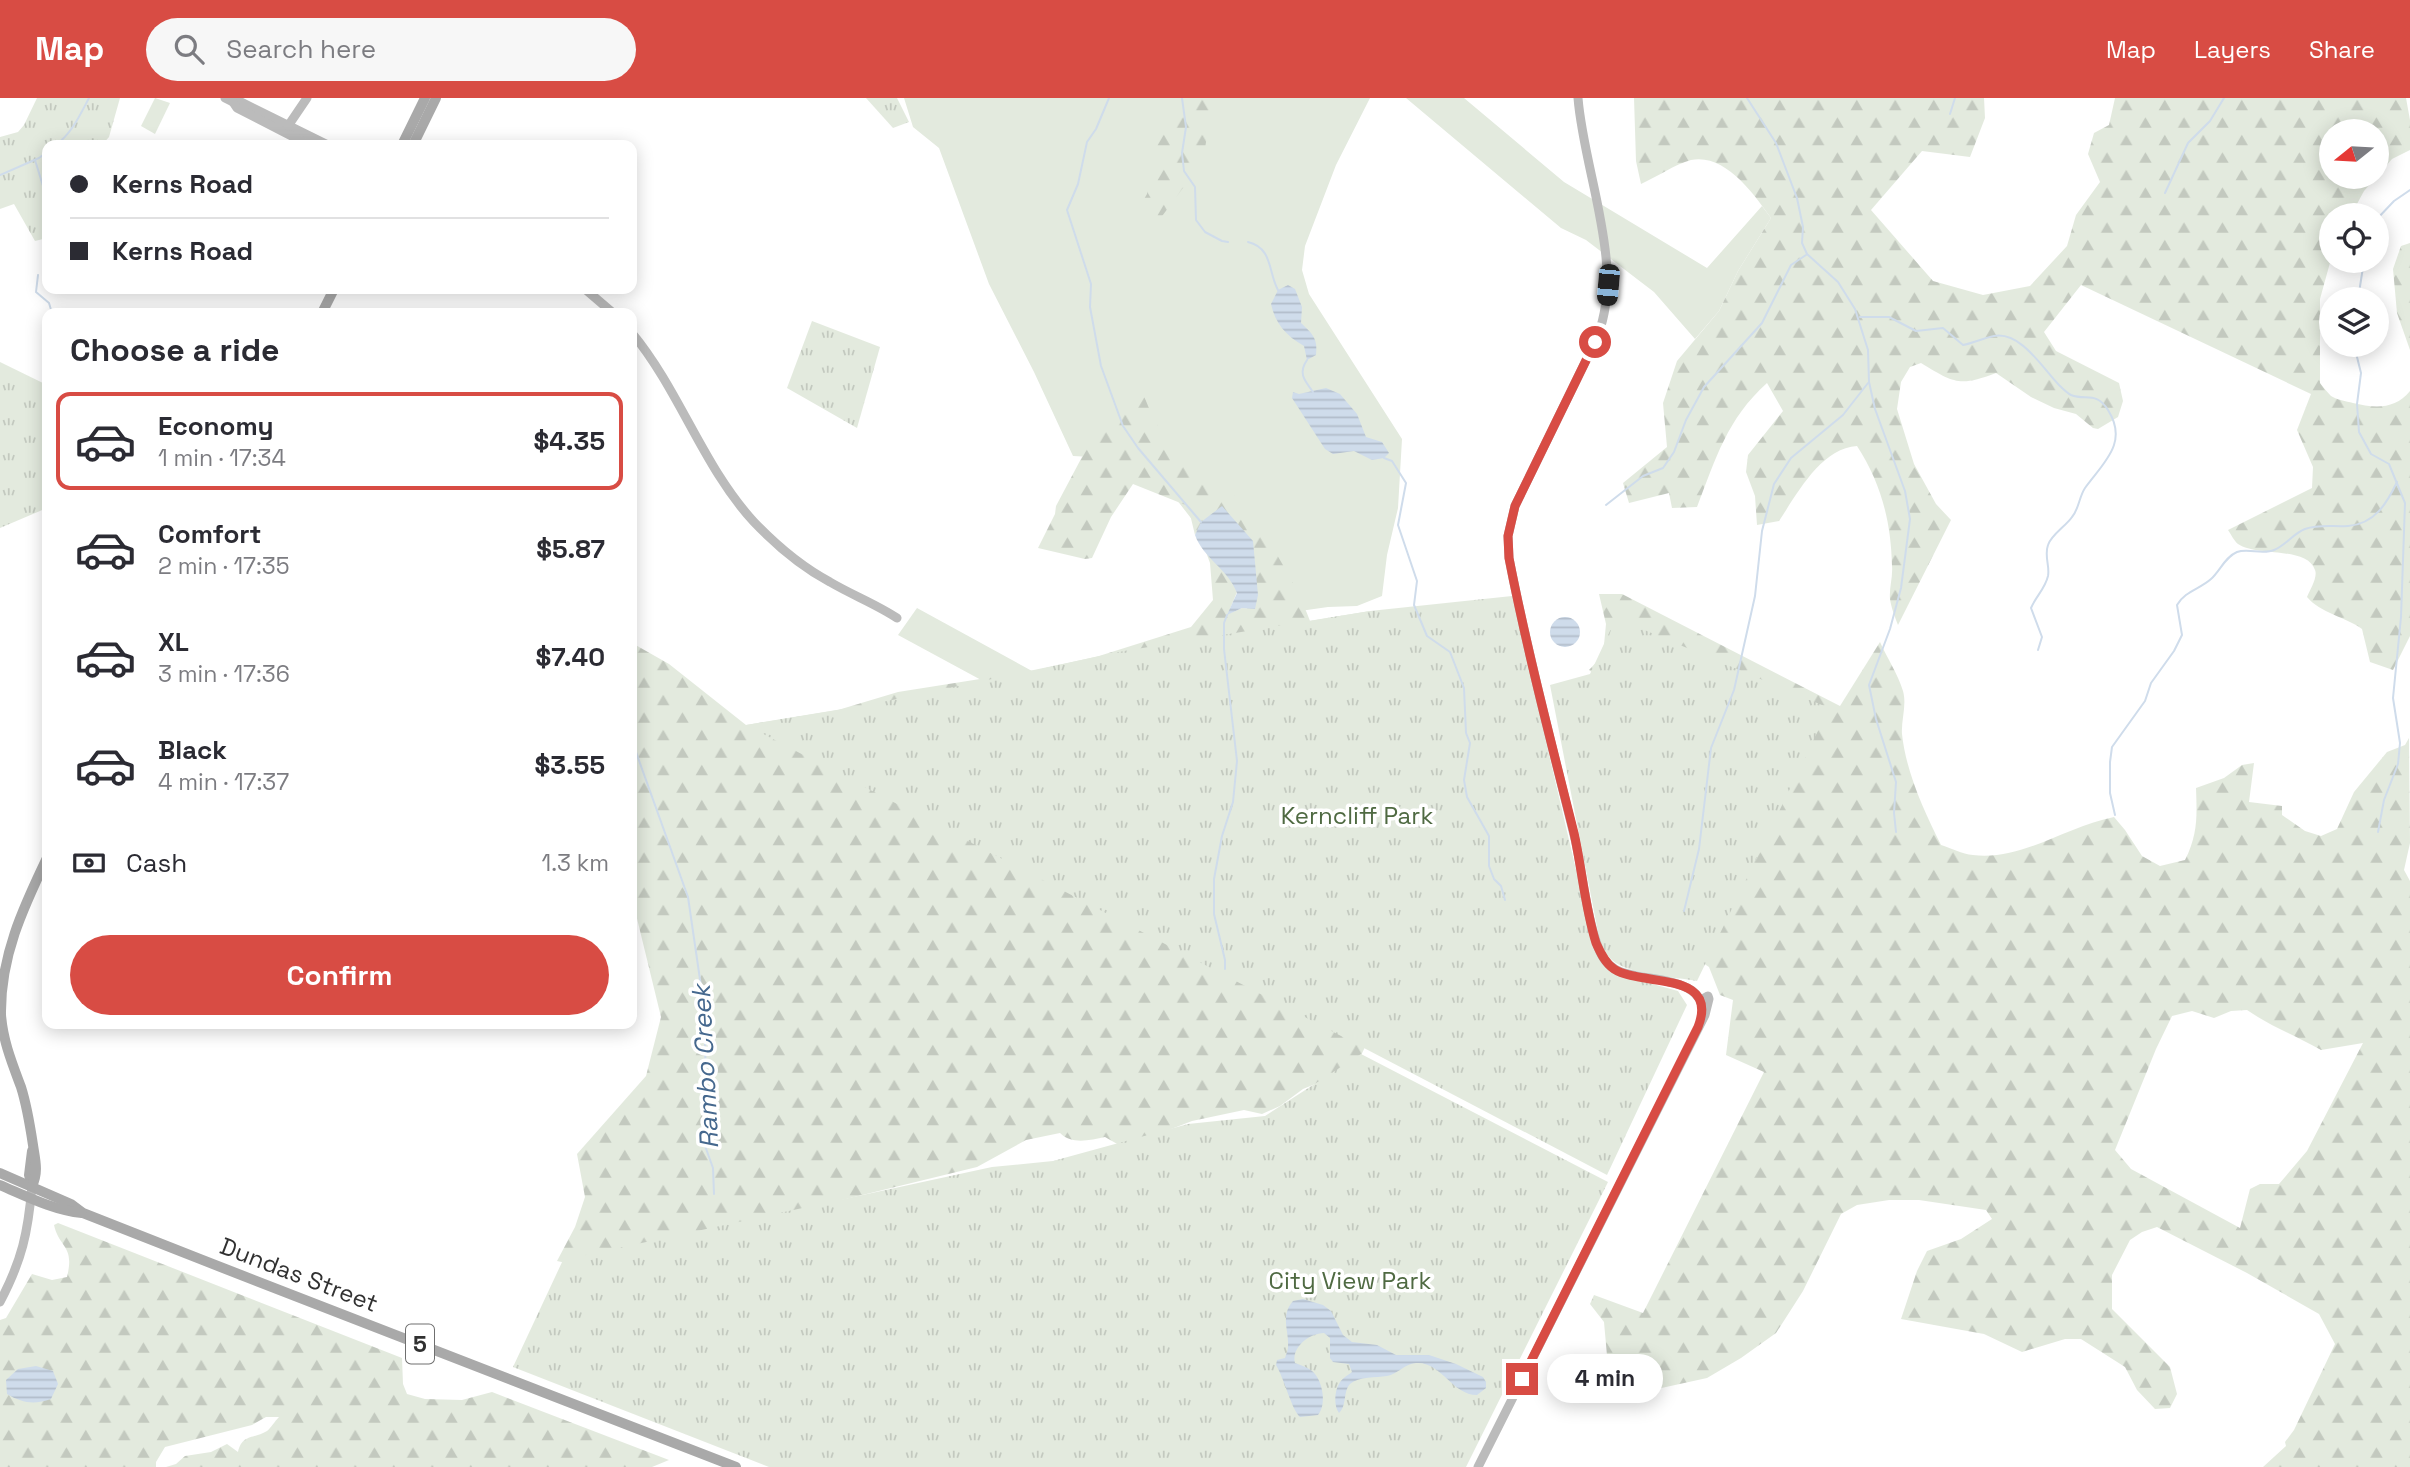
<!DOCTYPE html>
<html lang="en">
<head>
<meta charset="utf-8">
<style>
  body { margin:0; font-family:"Space Grotesk",sans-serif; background:#f7f7f7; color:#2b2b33; height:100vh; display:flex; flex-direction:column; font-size:26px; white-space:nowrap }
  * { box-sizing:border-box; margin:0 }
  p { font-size:23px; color:#7c7c81 }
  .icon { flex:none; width:38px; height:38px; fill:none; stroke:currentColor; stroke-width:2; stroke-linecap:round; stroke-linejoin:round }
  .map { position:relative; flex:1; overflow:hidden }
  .drawer { position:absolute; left:42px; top:210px; width:595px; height:721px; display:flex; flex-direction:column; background:#fff; border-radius:14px; box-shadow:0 4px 18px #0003 }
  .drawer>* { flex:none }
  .hud { position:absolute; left:42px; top:42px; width:595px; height:154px; border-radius:14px; box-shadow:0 4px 18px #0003; display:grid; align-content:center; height:154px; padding:0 28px; background:#fff }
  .needle { width:46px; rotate:252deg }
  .controls { position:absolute; left:2319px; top:21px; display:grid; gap:14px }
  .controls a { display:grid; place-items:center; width:70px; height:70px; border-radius:50%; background:#fff; box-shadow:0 4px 18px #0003; font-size:35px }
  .end { position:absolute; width:32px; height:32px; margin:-16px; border:9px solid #d84c44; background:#fff; box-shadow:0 0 0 4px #fff }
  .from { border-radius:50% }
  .bubble { position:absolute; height:49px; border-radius:24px; background:#fff; box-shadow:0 4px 18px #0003; font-size:23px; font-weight:600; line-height:49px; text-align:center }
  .car { position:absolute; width:21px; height:42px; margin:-21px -10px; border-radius:9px; box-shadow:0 0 5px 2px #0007; background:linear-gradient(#222 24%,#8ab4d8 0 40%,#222 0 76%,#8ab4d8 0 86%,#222 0) }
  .hud b { display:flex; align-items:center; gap:24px; height:66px; font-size:26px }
  .hud b+b { border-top:2px solid #e1e1e2 }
  .hud i { width:18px; height:18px; background:#2b2b33 }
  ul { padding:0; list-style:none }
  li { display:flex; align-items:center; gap:21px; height:98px; margin:0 14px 10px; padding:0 14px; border:4px solid transparent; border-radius:14px }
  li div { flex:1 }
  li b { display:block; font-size:26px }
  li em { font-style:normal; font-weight:600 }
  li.active { border-color:#d84c44 }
  li>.icon { width:63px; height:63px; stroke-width:1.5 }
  h2 { padding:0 28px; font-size:32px; line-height:84px }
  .pay { display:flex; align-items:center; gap:18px; height:77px; padding:0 28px; font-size:26px }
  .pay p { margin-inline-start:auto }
  .action { display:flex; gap:14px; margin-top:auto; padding:14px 28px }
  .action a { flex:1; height:80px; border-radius:42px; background:#d84c44; color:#fff; font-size:28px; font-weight:600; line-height:80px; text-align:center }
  header { display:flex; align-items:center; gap:42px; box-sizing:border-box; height:98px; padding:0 35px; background:#d84c44; color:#fff }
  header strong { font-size:33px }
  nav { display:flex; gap:38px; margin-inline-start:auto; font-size:24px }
  .search { width:490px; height:63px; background:#f7f7f7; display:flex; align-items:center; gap:18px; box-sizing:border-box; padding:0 24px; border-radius:38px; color:#7c7c81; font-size:26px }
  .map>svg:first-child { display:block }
  .grass { fill:#e3eade }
  .forest { fill:url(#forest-firs); fill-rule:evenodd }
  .park { fill:url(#park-tufts) }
  .water { fill:url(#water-rules) }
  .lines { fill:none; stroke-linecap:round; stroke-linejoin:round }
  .stream { stroke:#cfdceb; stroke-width:2 }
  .secondary { stroke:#bbb; stroke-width:9 }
  .primary { stroke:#a9a9a9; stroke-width:10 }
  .route { stroke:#d84c44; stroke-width:9 }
  .labels { text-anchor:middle; stroke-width:7; stroke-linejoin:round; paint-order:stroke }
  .shield { fill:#fff; stroke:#6f6f6f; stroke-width:2 }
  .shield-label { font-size:23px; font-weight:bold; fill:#313131 }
  .park-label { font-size:24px; fill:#4f6a42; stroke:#fff }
  .street-label { font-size:24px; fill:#313131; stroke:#fff }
  .water-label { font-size:26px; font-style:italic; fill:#45688e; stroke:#fff }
</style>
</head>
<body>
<header>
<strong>Map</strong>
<div class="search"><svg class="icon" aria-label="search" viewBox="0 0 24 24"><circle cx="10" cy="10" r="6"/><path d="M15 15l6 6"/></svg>Search here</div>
<nav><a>Map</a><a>Layers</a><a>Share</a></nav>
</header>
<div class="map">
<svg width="2410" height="1369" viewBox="0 0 2410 1369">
  <defs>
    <pattern id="forest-firs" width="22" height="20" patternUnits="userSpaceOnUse" patternTransform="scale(1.75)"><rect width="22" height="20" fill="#e3eade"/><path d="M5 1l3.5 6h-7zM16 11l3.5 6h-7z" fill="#c3c9bf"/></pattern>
    <pattern id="park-tufts" width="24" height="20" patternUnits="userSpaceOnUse" patternTransform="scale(1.75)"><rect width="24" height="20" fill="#e3eade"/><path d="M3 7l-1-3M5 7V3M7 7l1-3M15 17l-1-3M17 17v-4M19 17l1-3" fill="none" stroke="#c3c9bf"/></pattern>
    <pattern id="water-rules" width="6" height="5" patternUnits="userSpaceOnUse" patternTransform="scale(1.75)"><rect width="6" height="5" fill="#cfdceb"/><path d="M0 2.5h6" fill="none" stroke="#b2bdca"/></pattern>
  </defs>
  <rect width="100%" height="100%" fill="#fff"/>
  <!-- grass -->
  <g class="grass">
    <path d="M155,0L170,5L155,36L141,28Z"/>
    <path d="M904,0H1370L1336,67L1305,148L1302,172L1309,196L1402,341L1398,410L1387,457L1382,498L1357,508L1328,509L1251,520L1231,472L1146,362L1073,358L1034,274L989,186L939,50L913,29Z"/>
    <path d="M1406,0H1464L1564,84L1707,170L1762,108L1771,120L1738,173L1719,213L1695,241L1654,194L1586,142L1561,130Z"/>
    <path d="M917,510L1032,573L983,583L898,537Z"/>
  </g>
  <!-- forest -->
  <g class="forest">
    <path d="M1182,0H1213L1203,63L1154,129L1136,115L1147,96L1155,49Z"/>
    <path d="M1634,0H1984L1985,20L1970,59L1922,53L1871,112L1933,183L1983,197L2030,188L2067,148L2076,117L2100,84L2088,56L2094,35L2109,27L2115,0H2406L2410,22V52L2392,61L2364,93L2351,117H2331V161L2320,201V285C2323,289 2327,294 2331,298C2337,302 2346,303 2353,305C2374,310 2395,312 2410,293V538L2393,572L2370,564L2362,531C2346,519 2320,515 2307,499C2310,492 2318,479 2315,472C2307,448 2257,459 2238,446C2234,443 2231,436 2228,432L2312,390L2313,369L2297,332L2311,296L2081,187L2044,234L2056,253L2119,285L2123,303L2118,319L2098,331L2093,330L2076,316L2054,310L2031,299L1996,275C1959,289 1954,285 1921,265L1910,269L1901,284L1897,311L1914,366L1936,406L1951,422L1898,527C1895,519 1891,509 1890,501C1889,490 1893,479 1892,468C1891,423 1881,385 1857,348C1821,350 1797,396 1779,423L1757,427L1755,398L1746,374L1748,357L1783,313L1767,285C1727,321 1716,360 1697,409L1672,410L1669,395L1629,405L1623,385L1667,349L1663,305L1677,263L1719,213L1738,173L1771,120C1754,96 1725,55 1691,62C1675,66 1657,79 1641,86L1636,63ZM2331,33H2376V79H2331Z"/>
    <path d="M2410,145V252L2397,215L2393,171L2401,148Z"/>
    <path d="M1144,298C1155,327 1171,352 1196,371C1205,377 1216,380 1224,387C1255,415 1296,484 1310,523L1370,513L1365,949L1355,970L1303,991L1280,1008L1262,1016L1244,1012L1192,1023L1148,1040L1126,1051L1105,1039C1090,1042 1072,1047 1060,1035L1026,1042L977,1069L842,1102L598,1172L557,1163L575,1129L585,1099L577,1056L646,978L661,919L632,800V545L669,566L746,627L838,612L898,594L1037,572L1099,558L1191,529L1213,502L1210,465L1206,454L1233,483L1237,494L1228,516L1242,510L1255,511L1202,424L1195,437L1188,408L1133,386L1111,419L1092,460L1085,461L1038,450L1055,416L1056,408L1100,325L1123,302Z"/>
    <path d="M1599,496H1622L1840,608L1880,544C1887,560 1898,576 1903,593C1907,607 1901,622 1902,636C1906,674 1924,713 1941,747C1951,750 1962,756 1973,757C2022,763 2067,728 2114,719L2125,732L2142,758L2160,768L2185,762C2198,736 2197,718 2196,690L2224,680L2242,667L2254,665L2249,704L2282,708V717L2305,733L2321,738L2337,731L2354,694L2387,654L2405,647L2409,640L2410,745L2404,772L2410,783V1369H2263L2286,1348L2285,1344L2294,1332L2335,1246L2319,1216L2247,1175L2157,1129L2142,1134L2130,1142L2112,1177V1211L2170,1269L2177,1296L2170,1310L2155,1311L2137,1292L2125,1269L2081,1241H2065L2022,1254L1984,1236L1901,1221L1917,1173L1927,1153L1961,1141L1992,1121L1986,1112L1919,1102H1889L1857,1107L1841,1116L1803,1193L1776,1235L1741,1260L1707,1280L1625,1298L1609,1280L1604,1224L1590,1206L1594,1197L1643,1215L1764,974L1726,957L1733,902L1720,897L1709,869L1697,861L1599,580L1589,572L1603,557L1606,526ZM2247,912C2270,928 2296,938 2321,952L2363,945L2307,1053L2279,1086H2260L2250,1091L2240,1130L2131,1071L2115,1052L2156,951L2172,918L2192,913L2214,920L2231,913Z"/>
    <path d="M58,1125L402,1260L403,1286L407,1296L425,1301L462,1302L492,1294L669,1362L652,1369H166L176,1366L185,1358L211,1354L227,1346L238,1354C242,1336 254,1341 267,1333C270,1331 275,1323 279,1319H266L252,1327L165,1349L156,1364V1369H0V1222L6,1220L32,1176L52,1182L67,1179C75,1147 59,1150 54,1127Z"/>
  </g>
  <!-- park -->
  <g class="park">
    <path d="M37,0H120L109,39L102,47H47V140L35,143L14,106L0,111V39L18,34L24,27Z"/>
    <path d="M866,0H897L909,24L893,30Z"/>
    <path d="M812,223L880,249L857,330L787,290Z"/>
    <path d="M0,264L47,287V410L0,430Z"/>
    <path d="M1512,498L1595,853L1603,867L1613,875L1678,893L1687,907L1607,1077L746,627L873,606L1124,553L1370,513Z"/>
    <path d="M1616,520L1829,610L1697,883C1675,879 1629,877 1612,862C1605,856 1602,848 1599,839L1550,587L1590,576Z"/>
    <path d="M1361,956L1608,1084L1466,1369H769L513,1269L563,1162L992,1069L1053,1063L1188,1026L1265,1018Z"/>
  </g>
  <!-- water -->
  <g class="water">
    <path d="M1288,187L1295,191L1302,209L1301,225C1313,236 1318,241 1316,257L1307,262L1304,248C1286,238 1275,225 1271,206L1278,192Z"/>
    <path d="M1326,290L1340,296L1357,316L1366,339L1382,344L1389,355L1384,360L1372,362L1354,353L1333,356L1325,351L1292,300L1293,294L1299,296Z"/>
    <path d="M1222,408L1253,443L1258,497L1255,511L1242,510L1227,517L1237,495C1228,471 1203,460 1195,437L1201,424Z"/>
    <circle cx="1565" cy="534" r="15"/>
    <path d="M1303,1201L1323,1207L1331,1213L1343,1237L1352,1244L1377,1247L1396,1257H1429L1456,1266L1483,1279L1486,1284V1290L1477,1297C1452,1297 1441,1263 1416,1265C1404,1266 1398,1276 1387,1278C1376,1280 1359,1278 1350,1286C1343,1293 1347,1308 1339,1315C1334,1309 1334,1294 1339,1286C1341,1281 1348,1277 1352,1274L1349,1266L1333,1264L1330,1260V1240L1324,1235C1310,1235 1291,1249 1295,1265C1300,1267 1307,1269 1312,1273C1323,1282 1327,1307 1318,1317L1300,1319C1292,1313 1284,1280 1276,1267L1277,1262L1285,1260C1286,1256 1288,1253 1288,1249C1289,1232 1280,1218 1293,1203Z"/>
    <path d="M36,1268L53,1273L58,1286L51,1301C34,1307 22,1305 7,1296L6,1282L18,1271Z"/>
  </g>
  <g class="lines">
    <!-- stream -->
    <g class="stream">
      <path d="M1109,0L1096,31L1087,44L1078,86L1067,112L1091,186L1090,209L1101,268L1123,328L1138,350L1201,424"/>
      <path d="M1182,0L1186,29L1182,55L1184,73L1195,89L1196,122L1205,134L1222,143L1228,144"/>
      <path d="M1747,0L1776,45L1797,100L1803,129L1802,145L1807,156L1838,184L1855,211L1868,252L1869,284L1875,311L1905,393L1910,421L1901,490L1890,531L1869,587L1876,621L1896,684L1894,715L1896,734"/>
      <path d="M1950,16L1955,0"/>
      <path d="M56,47C72,35 80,17 89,0"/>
      <path d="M35,62L47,101"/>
      <path d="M0,77L39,60L47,54"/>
      <path d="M2165,95L2188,45L2210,23L2224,0"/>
      <path d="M2376,122L2394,103L2410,92"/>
      <path d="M44,132L47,105"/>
      <path d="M1248,144C1273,150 1268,174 1278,192"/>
      <path d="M38,177L36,194L49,205L52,215"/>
      <path d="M2358,201L2364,163"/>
      <path d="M343,213L344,215"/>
      <path d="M1860,219H1889L1916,233L1943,230L1963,247C1974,245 1983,240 1994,238C2021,233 2043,271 2059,287C2062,290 2067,295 2071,297C2086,303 2096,293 2108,312C2129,345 2103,365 2085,390C2079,399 2079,411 2072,419C2066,428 2051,437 2048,447C2044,458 2050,468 2048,478C2045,491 2036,498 2031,510L2042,539L2038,552"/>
      <path d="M2354,247L2361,275L2357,306L2359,334L2371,356L2389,366L2405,405L2401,519L2393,600L2400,645L2398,666L2384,702L2378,734"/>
      <path d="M1307,262C1298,275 1304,282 1313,294"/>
      <path d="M1384,360L1392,363L1406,385L1398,427L1417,483L1414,507L1427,538L1450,554L1464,590L1466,635L1470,645L1464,682L1467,699L1489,738V768L1494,781L1501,788L1505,802"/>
      <path d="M1606,407L1643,378L1663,370L1674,354L1686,322L1704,289L1762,225L1791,167L1806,157"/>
      <path d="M632,643L688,799L704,909L707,1021L704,1045L713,1070L714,1096"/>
      <path d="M2115,717L2110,695V664L2112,649L2145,603L2151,585L2174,553L2182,537L2177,507C2185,493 2200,491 2211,481C2220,473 2225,459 2237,454C2248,450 2263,457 2274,452C2286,447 2294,435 2305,431C2320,426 2333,429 2348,428C2375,426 2387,405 2397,384"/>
      <path d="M1684,813L1699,751L1711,650L1734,592L1755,498L1762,433L1774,386L1791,360L1843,317L1868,285"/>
      <path d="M1225,871V862L1214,816V781L1222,738L1233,704L1237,663L1224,551V525L1227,517"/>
    </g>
    <!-- secondary -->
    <g class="secondary">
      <path d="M225,0L233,4L239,3L328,47"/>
      <path d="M1578,0C1584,77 1628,173 1595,244L1515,408L1508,438L1509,460C1527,554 1552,647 1575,741C1583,775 1585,812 1597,846C1600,856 1606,866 1615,871C1640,886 1710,874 1702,921"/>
      <path d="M233,4L237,10L309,47"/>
      <path d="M288,28L307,0"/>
      <path d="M585,191L613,215"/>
      <path d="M632,235C680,293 703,369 754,424C776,447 802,469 830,484C852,497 876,506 897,520"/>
      <path d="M0,1204C22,1162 28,1135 32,1088"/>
      <path d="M1478,1369L1705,917L1709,901L1708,898L1701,902"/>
    </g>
    <!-- primary -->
    <g class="primary">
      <path d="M402,47L425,0"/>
      <path d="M413,47L436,0"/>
      <path d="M322,215L334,191"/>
      <path d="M32,1053L29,1077L32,1088"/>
      <path d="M0,1075L71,1106L83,1115C300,1201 518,1284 736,1369"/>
      <path d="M0,1087C26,1098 53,1112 82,1115"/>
      <path d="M32,1088C39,1074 35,1061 33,1047C30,1027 27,1008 21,989C12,965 3,943 1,917C0,859 23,810 47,760"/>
    </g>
  </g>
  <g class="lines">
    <!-- route -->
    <path class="route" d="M1522,1281L1698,929C1720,872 1641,889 1614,871C1605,865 1600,854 1596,845C1585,810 1582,771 1574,735C1551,644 1527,552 1509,460L1508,438L1515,408L1595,244"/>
  </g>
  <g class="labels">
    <!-- shield labels -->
    <rect class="shield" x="406" y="1226.5" width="28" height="39" rx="5"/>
    <g class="shield-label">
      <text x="420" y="1254">5</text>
    </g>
    <!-- park labels -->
    <g class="park-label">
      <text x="1357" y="726">Kerncliff Park</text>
      <text x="1350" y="1191">City View Park</text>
    </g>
    <!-- street labels -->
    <g class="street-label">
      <text transform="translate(299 1177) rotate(21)" y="8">Dundas Street</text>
    </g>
    <!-- water labels -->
    <g class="water-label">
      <text transform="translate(705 969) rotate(-93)" y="9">Rambo Creek</text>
    </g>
  </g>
</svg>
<div class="controls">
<a><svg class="needle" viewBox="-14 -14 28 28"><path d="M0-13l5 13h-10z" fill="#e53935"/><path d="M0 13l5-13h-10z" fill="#7c7c81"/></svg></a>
<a><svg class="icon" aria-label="locate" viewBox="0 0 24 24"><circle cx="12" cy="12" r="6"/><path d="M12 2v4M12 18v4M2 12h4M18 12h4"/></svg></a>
<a><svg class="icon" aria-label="layers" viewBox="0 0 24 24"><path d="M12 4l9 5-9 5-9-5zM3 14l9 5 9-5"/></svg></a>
</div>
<i class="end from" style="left:1595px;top:244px"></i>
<i class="end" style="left:1522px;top:1281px"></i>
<div class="bubble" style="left:1547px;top:1256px;width:116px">4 min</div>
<i class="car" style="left:1608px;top:187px;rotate:185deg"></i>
<div class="hud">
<b><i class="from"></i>Kerns Road</b>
<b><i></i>Kerns Road</b>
</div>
<section class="drawer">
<h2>Choose a ride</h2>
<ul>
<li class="active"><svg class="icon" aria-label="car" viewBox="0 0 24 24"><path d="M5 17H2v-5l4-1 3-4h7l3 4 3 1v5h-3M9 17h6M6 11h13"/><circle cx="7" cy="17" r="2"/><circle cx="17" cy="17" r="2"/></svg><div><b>Economy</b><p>1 min · 17:34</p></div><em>$4.35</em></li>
<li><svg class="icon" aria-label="car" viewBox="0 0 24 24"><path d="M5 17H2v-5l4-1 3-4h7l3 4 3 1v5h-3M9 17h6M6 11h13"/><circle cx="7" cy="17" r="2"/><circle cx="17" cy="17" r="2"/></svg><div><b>Comfort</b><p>2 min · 17:35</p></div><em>$5.87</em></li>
<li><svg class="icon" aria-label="car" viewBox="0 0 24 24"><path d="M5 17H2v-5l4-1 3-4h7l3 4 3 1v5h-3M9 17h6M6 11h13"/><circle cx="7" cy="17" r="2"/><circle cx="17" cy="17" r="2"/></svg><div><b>XL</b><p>3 min · 17:36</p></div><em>$7.40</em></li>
<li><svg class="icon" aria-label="car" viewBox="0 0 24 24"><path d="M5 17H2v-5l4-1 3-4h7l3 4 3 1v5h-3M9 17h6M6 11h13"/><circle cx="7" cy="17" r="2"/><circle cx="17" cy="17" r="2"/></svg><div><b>Black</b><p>4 min · 17:37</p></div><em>$3.55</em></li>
</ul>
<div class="pay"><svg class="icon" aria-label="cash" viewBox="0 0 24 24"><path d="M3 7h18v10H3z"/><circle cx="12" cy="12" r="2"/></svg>Cash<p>1.3 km</p></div>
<div class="action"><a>Confirm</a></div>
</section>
</div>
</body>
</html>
